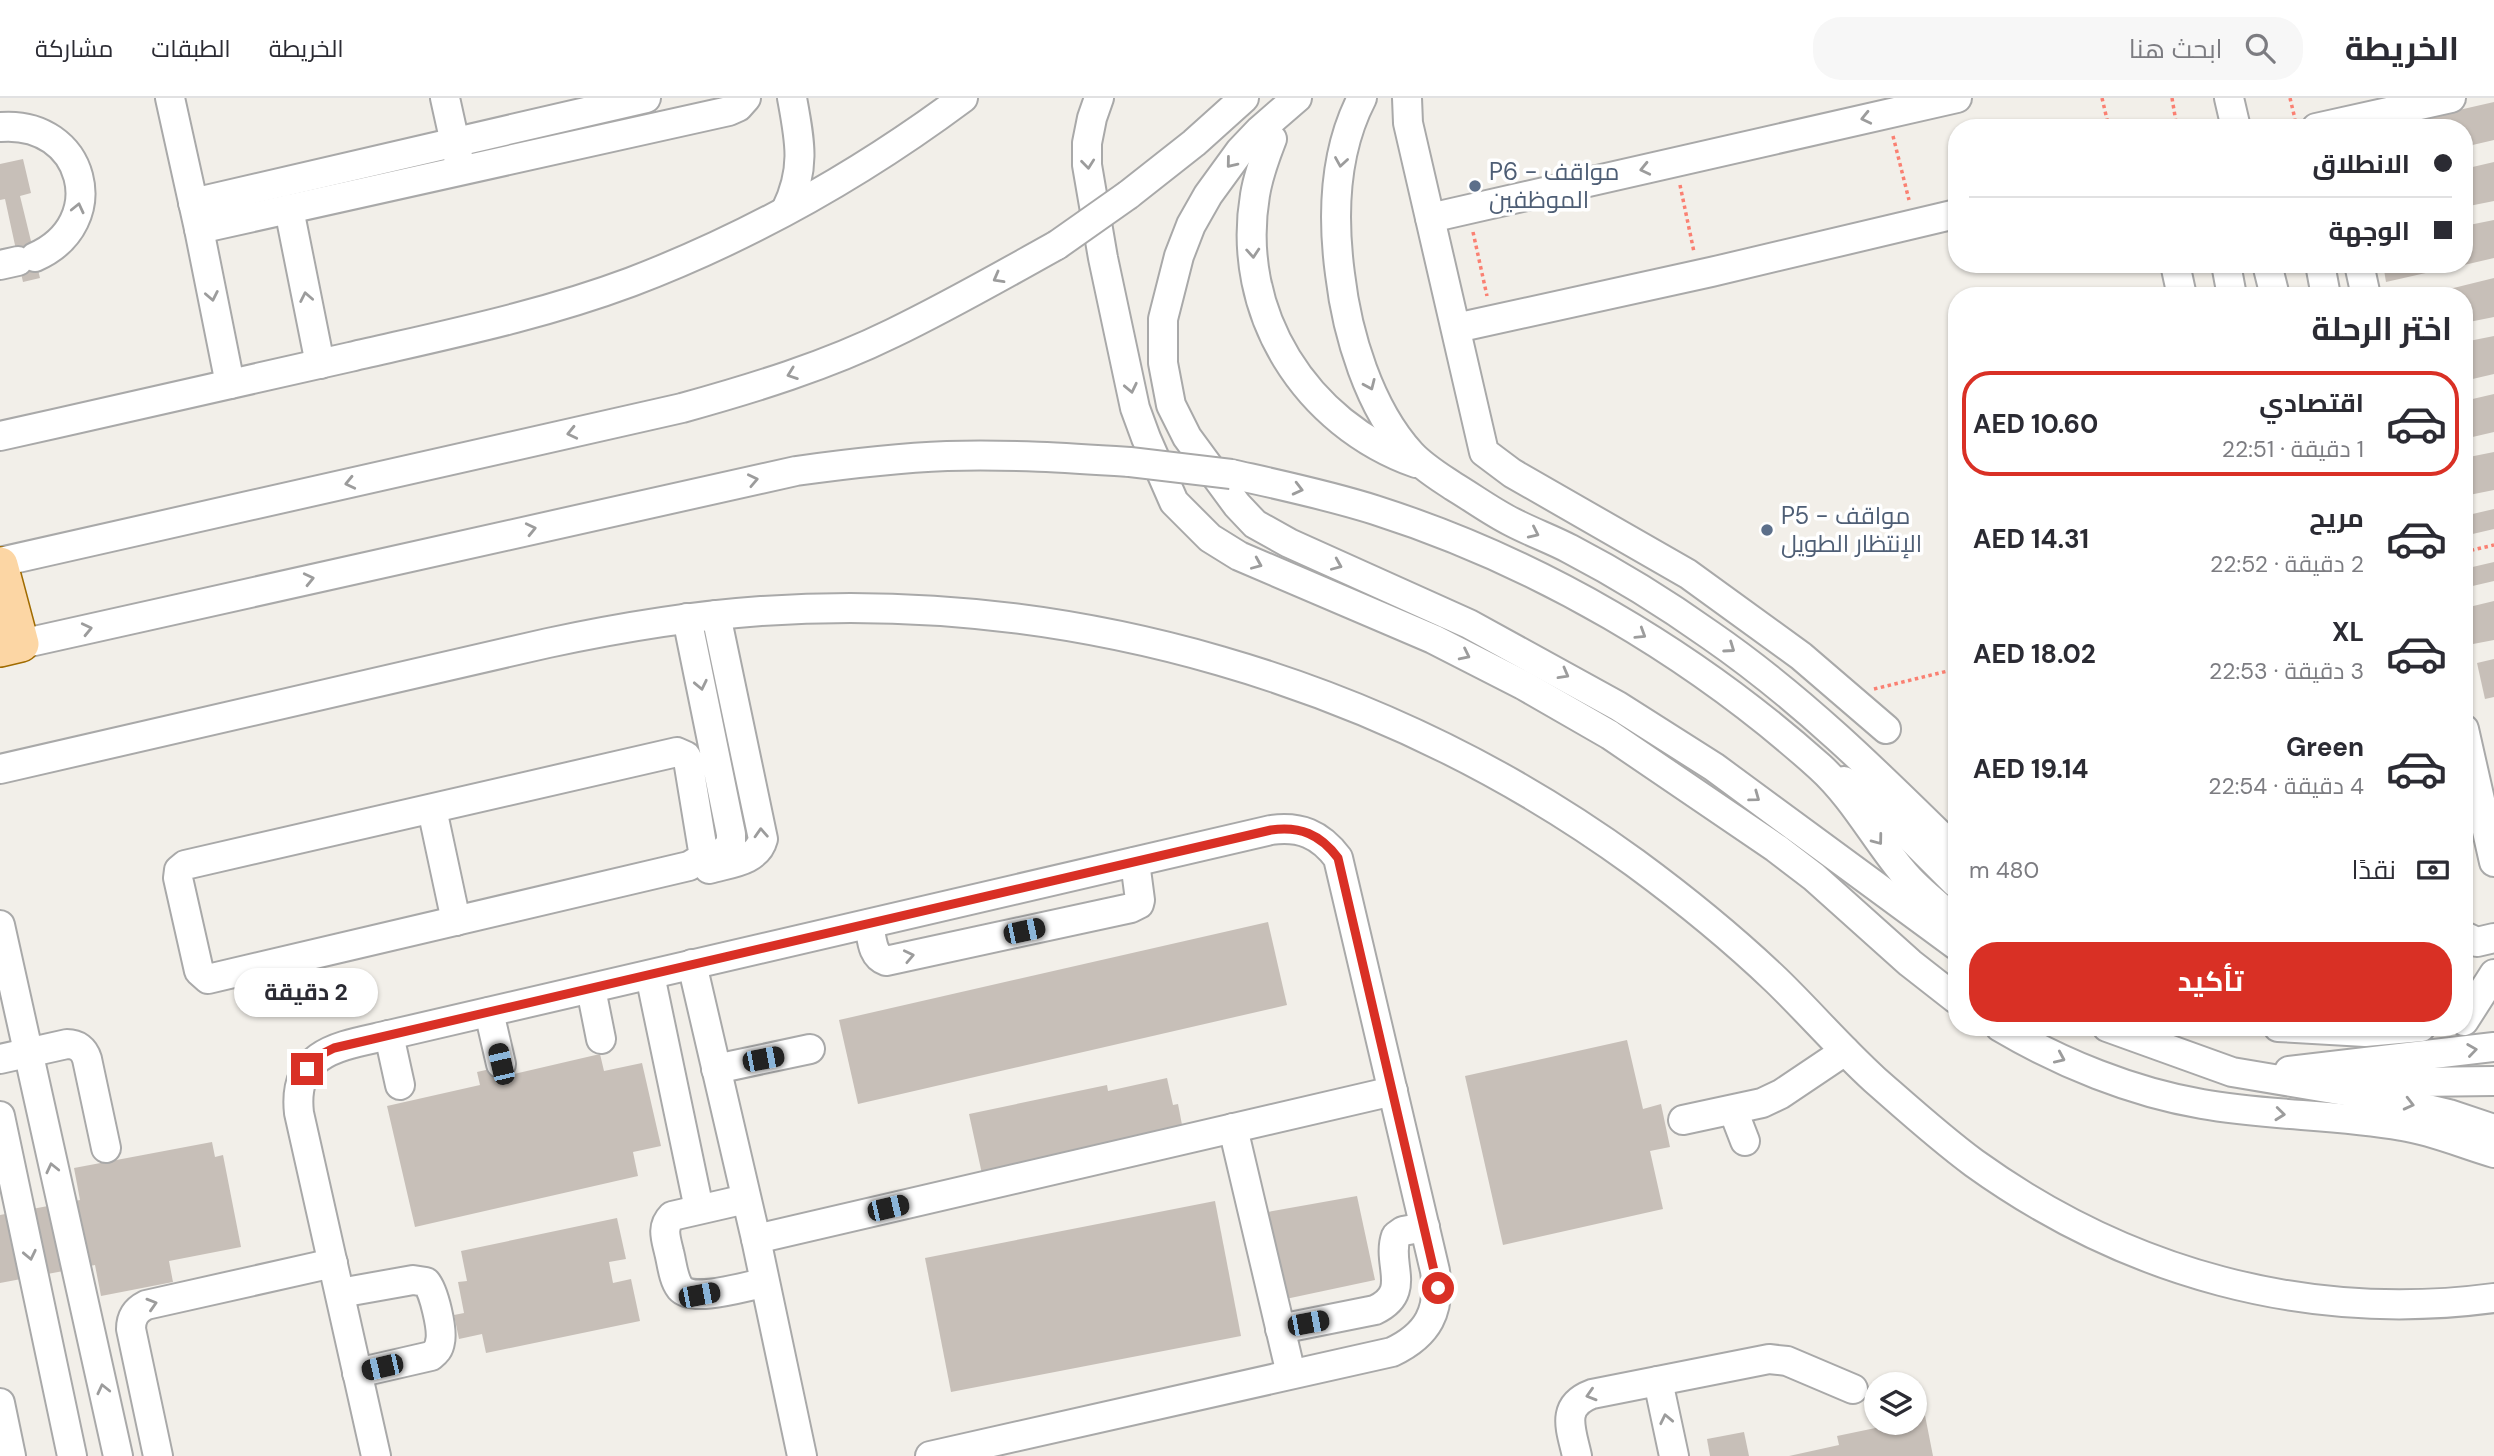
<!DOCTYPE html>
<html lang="ar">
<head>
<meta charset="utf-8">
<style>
  body { margin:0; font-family:"DM Sans",Cairo,sans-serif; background:#f7f7f7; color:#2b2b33; direction:rtl; height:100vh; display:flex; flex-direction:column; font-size:26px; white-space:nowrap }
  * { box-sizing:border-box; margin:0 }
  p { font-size:23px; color:#7c7c81 }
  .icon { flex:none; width:38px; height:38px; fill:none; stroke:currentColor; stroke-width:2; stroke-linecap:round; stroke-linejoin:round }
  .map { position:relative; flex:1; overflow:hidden; direction:ltr }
  .drawer { position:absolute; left:1948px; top:189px; width:525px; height:749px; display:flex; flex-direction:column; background:#fff; border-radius:28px; box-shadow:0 2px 5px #0004; direction:rtl }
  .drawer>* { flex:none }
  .guide { position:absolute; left:1948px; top:21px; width:525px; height:154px; border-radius:28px; box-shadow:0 2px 5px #0004; direction:rtl; display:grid; align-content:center; height:154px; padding:0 21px; background:#fff }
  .fabs { position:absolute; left:1864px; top:1274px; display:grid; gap:14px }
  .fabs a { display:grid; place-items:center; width:63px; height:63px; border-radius:50%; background:#fff; box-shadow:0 2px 5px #0004; font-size:35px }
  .end { position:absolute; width:32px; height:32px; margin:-16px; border:9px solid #d93025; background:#fff; box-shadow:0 0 0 4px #fff }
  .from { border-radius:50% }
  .bubble { position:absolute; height:49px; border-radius:24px; background:#fff; box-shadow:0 2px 5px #0004; font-size:23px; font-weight:700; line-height:49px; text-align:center; direction:rtl }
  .car { position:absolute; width:21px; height:42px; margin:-21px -10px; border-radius:9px; box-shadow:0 0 5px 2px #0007; background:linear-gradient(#222 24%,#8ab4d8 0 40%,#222 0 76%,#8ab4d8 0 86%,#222 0) }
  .guide b { display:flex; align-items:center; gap:24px; height:66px; font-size:26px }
  .guide b+b { border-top:2px solid #e1e1e2 }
  .guide i { width:18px; height:18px; background:#2b2b33 }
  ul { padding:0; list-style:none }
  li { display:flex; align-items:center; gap:21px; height:105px; margin:0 14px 10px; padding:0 7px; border:4px solid transparent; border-radius:28px }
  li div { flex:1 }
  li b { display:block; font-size:26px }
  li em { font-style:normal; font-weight:700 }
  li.active { border-color:#d93025 }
  li>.icon { width:63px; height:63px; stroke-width:1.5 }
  h2 { padding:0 21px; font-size:32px; line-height:84px }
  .pay { display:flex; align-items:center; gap:18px; height:77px; padding:0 21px; font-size:26px }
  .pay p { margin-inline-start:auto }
  .action { display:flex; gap:14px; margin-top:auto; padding:14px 21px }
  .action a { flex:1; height:80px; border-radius:28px; background:#d93025; color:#fff; font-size:28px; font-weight:700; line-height:80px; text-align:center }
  header { display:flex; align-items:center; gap:42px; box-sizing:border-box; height:98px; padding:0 35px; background:#fff; border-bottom:2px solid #e1e1e2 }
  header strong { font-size:33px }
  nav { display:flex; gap:38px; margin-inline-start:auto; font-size:24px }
  .search { width:490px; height:63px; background:#f7f7f7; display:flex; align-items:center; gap:18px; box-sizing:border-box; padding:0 24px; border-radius:28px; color:#7c7c81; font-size:26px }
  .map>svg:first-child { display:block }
  .building { fill:#c7bfb8 }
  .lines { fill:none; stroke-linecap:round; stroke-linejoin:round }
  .minor-casing { stroke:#a9a9a9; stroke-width:32 }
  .major-casing { stroke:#a06b00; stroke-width:38 }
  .path { stroke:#fa8072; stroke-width:3.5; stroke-dasharray:3.5 3.5; stroke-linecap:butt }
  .minor { stroke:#fff; stroke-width:28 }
  .major { stroke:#fcd6a4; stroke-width:35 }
  .minor-bridge-casing { stroke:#a9a9a9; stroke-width:32; stroke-linecap:butt }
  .minor-bridge { stroke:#fff; stroke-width:28 }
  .oneway { stroke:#9c9c9c }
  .route { stroke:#d93025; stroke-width:9 }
  .service-dot { fill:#5c6f8a; stroke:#fff; stroke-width:2.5 }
  .labels { text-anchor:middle; stroke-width:7; stroke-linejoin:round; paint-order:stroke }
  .service-label { font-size:24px; fill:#4e5e75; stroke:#fff; text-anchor:start }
</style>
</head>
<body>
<header>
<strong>الخريطة</strong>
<div class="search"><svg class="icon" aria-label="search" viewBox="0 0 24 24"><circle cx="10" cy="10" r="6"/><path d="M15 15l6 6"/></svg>ابحث هنا</div>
<nav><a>الخريطة</a><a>الطبقات</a><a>مشاركة</a></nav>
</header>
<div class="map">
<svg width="2494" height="1358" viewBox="0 0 2494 1358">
  <rect width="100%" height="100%" fill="#f2efe9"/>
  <!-- building -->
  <g class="building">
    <path d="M2494,4V42L2464,49V30H2380Z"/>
    <path d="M23,61L31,95L20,98L40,180L23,184L5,101L0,102V66Z"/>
    <path d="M2494,64V103L2464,109V71Z"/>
    <path d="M2494,122V160L2464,167V128Z"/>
    <path d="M2383,166H2461V167L2386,184Z"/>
    <path d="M2494,180V219L2464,225V198H2421Z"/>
    <path d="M2494,238V276L2464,283V244Z"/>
    <path d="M2494,296V334L2464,341V303Z"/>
    <path d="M2494,354V392L2464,398V360Z"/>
    <path d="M2494,411V431L2464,438V418Z"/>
    <path d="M2494,464V483L2464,490V471Z"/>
    <path d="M2494,503V542L2473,546L2465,510Z"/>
    <path d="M2494,561V599L2485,601L2477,565Z"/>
    <path d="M1268,824L1287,907L858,1006L839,922Z"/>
    <path d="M1627,942L1643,1011L1661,1006L1670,1049L1650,1053L1663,1111L1503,1147L1465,978Z"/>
    <path d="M600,956L604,973L642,965L661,1048L633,1054L638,1078L415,1129L387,1008L480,987L477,974L512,966L514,976Z"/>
    <path d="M1167,980L1173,1007L1178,1006L1183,1032L982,1076L969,1016L1107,987L1108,993Z"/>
    <path d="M212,1044L215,1059L223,1057L241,1149L169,1163L173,1184L101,1198L95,1167L0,1185V1117L80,1102L74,1070Z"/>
    <path d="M1357,1098L1375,1182L1281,1202L1262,1115Z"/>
    <path d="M1215,1103L1241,1238L951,1294L925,1160Z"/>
    <path d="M617,1120L626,1161L609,1164L613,1185L631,1181L640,1223L486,1255L482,1236L459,1241L454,1217L464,1215L458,1184L467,1183L461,1153Z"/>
    <path d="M1922,1302L1933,1358H1789L1839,1347L1837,1338L1885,1328V1325H1914V1304Z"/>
    <path d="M1744,1334L1749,1358H1710L1707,1341Z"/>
  </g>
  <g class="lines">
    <defs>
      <g id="minor">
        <path d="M170,0L199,131L230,286"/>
        <path d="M445,0L459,63"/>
        <path d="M1099,0L1092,20L1087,45V67L1103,160L1135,310L1146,340L1174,404L1210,440L1239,458L1433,541L1523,587L1610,637L1776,750L1814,779L1910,865L1956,901"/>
        <path d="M1297,0L1260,32L1240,53L1208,97L1191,127L1179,158L1163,221V265L1171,307L1187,339L1237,407L1255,426L1289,445L1469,526L1618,608L1714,669L1956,847"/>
        <path d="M1362,0C1334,54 1332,116 1340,176C1347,236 1369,310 1411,356C1423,369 1438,378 1453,388C1473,400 1492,414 1512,424C1531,434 1551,441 1570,451C1618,476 1665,505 1710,537C1800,599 1878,676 1956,753"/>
        <path d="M1407,0L1408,25L1484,354L1512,375L1688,476L1801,558L1886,631"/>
        <path d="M2229,0L2236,30"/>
        <path d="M0,29C85,22 112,125 35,159"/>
        <path d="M2316,30L2451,0"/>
        <path d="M1272,41C1265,59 1258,78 1255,97C1235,215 1306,326 1416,365"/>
        <path d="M1128,97L1194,45L1244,0"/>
        <path d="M193,105L646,0"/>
        <path d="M289,111L320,266"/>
        <path d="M786,112C806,71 800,43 792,0"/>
        <path d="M1430,120L1957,0"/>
        <path d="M199,131L729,13L738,9L746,0"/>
        <path d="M2175,166L2182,198"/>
        <path d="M2226,166L2232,198"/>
        <path d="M2267,166L2275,198"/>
        <path d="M2320,166L2326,198"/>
        <path d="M2359,166L2366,198"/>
        <path d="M0,167L18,163"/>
        <path d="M1456,230L1711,174L1956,116"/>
        <path d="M0,338C117,312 234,285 350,259C445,237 540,218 631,184C749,139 861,76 963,0"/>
        <path d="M1231,376C1280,387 1328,397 1375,412C1538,464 1693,555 1820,669C1853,699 1874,739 1902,773C1917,792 1938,807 1956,823"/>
        <path d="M0,464L682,310C754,290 826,268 893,235C949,208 1003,177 1057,147"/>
        <path d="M687,520L731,736V746L723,754L704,759L689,768L208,881L199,873L178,780L179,772L185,767L677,654L686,658L688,662L704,759"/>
        <path d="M21,546L796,373C846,366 896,360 947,358C1008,356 1069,360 1130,364"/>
        <path d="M2464,631L2494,764"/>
        <path d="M0,671L548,545C618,530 689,518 761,513C1070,492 1385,583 1635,765C1684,801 1732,840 1776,882C1810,915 1840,950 1875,982C1907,1010 1940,1040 1974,1065C2127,1175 2307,1225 2494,1200"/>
        <path d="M1844,683L1879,708L1956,785"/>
        <path d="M432,711L456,823"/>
        <path d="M709,771C729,765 757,764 763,741L716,517"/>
        <path d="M869,826C872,839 871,858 886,863L1131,810L1139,806L1140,802L1135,764"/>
        <path d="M0,827L118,1358"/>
        <path d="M2464,838L2477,844L2494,840"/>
        <path d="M692,866L756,1141L802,1358"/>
        <path d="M650,877L699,1111"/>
        <path d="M591,891L601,941"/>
        <path d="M489,914L501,966"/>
        <path d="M2464,923L2494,876"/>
        <path d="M2000,929C2061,965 2132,994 2202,1006C2268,1018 2336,1016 2402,1028C2434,1033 2463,1046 2494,1055"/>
        <path d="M2107,929L2232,974L2369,997L2449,1016L2494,1031"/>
        <path d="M2278,929L2365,934L2421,929"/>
        <path d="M389,937L400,987"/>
        <path d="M0,961L67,946C77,946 84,951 87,961L106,1050"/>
        <path d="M716,971L810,951"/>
        <path d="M2289,973L2494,949"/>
        <path d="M2360,982L2414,984L2494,983"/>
        <path d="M1733,1012L1745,1043"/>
        <path d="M0,1018L72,1358"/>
        <path d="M1683,1022L1762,1005L1781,996L1845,953"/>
        <path d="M1233,1030L1291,1276"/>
        <path d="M746,1101L672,1118C661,1129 666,1141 669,1154C672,1165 673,1181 680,1190C693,1205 746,1188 764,1185"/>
        <path d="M756,1141L1393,993"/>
        <path d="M340,1195L413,1182L426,1184C434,1193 443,1232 440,1244C439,1251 436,1254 431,1258L357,1275"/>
        <path d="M1280,1231L1375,1212C1413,1194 1386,1166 1396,1138L1403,1133L1425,1129"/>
        <path d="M1658,1283L1674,1358"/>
        <path d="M0,1305L11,1358"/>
        <path d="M158,1358L131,1231C131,1219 136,1212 146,1207L333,1165"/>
        <path d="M376,1358L299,1015C292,952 342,948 389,937L1271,732C1300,728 1320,736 1338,760L1435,1173C1441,1213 1428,1237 1392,1254L930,1358"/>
        <path d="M1577,1358C1571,1331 1560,1308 1592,1296L1769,1261L1787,1263L1853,1291"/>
      </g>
      <path id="major" d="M0,467L21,546L0,551"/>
    </defs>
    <!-- minor casing -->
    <use href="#minor" class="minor-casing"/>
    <!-- major casing -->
    <use href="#major" class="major-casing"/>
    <!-- path -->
    <g class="path">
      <path d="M2102,0L2109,30"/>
      <path d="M2172,0L2177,30"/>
      <path d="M2290,0L2295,21"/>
      <path d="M1893,38L1909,102"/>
      <path d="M1680,87L1694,154"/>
      <path d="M1473,134L1487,198"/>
      <path d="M2464,454L2494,447"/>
      <path d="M1874,591L1956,571"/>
    </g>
    <!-- minor -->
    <use href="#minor" class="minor"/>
    <!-- major -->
    <use href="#major" class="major"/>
    <defs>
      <g id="minor-bridge">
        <path d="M1057,147L1128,97"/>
        <path d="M1130,364L1231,376"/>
      </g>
    </defs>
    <!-- minor-bridge casing -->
    <use href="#minor-bridge" class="minor-bridge-casing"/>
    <!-- minor-bridge -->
    <use href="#minor-bridge" class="minor-bridge"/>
  </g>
  <!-- one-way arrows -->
  <defs><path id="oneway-chevron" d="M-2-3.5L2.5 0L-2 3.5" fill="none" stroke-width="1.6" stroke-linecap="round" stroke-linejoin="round" transform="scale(1.75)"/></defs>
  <g class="oneway">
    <use href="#oneway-chevron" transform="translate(1866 20) rotate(167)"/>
    <use href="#oneway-chevron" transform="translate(1341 64) rotate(99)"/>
    <use href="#oneway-chevron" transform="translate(1231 65) rotate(129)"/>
    <use href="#oneway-chevron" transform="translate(1088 66) rotate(84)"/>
    <use href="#oneway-chevron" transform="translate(1645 71) rotate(167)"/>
    <use href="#oneway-chevron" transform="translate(78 110) rotate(-77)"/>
    <use href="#oneway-chevron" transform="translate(1253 155) rotate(86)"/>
    <use href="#oneway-chevron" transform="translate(998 180) rotate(151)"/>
    <use href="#oneway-chevron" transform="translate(212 198) rotate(79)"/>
    <use href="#oneway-chevron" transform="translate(306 199) rotate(-101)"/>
    <use href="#oneway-chevron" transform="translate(792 276) rotate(160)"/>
    <use href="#oneway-chevron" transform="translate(1370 287) rotate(66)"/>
    <use href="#oneway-chevron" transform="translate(1131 290) rotate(78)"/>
    <use href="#oneway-chevron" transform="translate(572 335) rotate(167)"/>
    <use href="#oneway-chevron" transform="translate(753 382) rotate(-12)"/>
    <use href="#oneway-chevron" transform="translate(350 385) rotate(167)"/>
    <use href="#oneway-chevron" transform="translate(1298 391) rotate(14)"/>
    <use href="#oneway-chevron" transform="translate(531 431) rotate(-13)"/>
    <use href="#oneway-chevron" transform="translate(1534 435) rotate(25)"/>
    <use href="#oneway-chevron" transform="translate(1257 466) rotate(23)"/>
    <use href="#oneway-chevron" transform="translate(1337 467) rotate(23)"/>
    <use href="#oneway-chevron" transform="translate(309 481) rotate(-13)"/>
    <use href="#oneway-chevron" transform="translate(87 531) rotate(-13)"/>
    <use href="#oneway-chevron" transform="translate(1641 536) rotate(32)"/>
    <use href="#oneway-chevron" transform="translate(1730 550) rotate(35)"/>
    <use href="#oneway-chevron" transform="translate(1465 557) rotate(26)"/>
    <use href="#oneway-chevron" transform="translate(1564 576) rotate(29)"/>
    <use href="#oneway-chevron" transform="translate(701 587) rotate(78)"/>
    <use href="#oneway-chevron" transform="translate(1755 699) rotate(36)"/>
    <use href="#oneway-chevron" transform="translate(761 735) rotate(-93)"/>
    <use href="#oneway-chevron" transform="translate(1878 742) rotate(53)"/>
    <use href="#oneway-chevron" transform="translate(909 858) rotate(-12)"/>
    <use href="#oneway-chevron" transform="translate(2472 952) rotate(-8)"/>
    <use href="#oneway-chevron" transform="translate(2060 960) rotate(24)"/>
    <use href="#oneway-chevron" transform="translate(2409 1006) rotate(14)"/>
    <use href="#oneway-chevron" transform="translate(2280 1016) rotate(6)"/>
    <use href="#oneway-chevron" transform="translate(52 1070) rotate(-103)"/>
    <use href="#oneway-chevron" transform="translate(30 1157) rotate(78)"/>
    <use href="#oneway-chevron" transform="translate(152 1206) rotate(-17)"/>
    <use href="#oneway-chevron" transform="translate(103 1291) rotate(-103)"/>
    <use href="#oneway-chevron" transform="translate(1591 1297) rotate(163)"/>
    <use href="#oneway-chevron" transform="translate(1666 1321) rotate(-102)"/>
  </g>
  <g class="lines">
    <!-- route -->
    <path class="route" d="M307,971L324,955L334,950L1271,732C1300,728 1320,736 1338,760L1438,1190"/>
  </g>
  <!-- markers -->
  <g class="service-dot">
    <circle cx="1475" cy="88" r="7"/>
    <circle cx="1767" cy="432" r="7"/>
  </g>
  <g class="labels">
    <!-- service labels -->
    <g class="service-label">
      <text x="1489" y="82">P6 - مواقف<tspan x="1489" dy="28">الموظفين</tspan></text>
      <text x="1781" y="426">P5 - مواقف<tspan x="1781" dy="28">الإنتظار الطويل</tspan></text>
    </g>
  </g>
</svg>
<div class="fabs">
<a><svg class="icon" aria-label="layers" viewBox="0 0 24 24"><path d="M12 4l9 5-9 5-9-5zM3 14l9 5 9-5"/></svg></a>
</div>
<i class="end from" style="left:1438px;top:1190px"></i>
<i class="end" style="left:307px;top:971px"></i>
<div class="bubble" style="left:234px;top:870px;width:144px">2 دقيقة</div>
<i class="car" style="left:1024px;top:833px;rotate:78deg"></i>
<i class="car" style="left:763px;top:961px;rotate:79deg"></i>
<i class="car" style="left:501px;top:966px;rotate:347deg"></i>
<i class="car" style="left:888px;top:1110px;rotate:77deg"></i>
<i class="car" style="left:699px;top:1197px;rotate:79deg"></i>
<i class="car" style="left:1308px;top:1225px;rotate:79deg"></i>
<i class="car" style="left:382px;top:1269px;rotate:257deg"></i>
<div class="guide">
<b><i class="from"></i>الانطلاق</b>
<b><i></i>الوجهة</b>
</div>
<section class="drawer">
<h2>اختر الرحلة</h2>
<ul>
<li class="active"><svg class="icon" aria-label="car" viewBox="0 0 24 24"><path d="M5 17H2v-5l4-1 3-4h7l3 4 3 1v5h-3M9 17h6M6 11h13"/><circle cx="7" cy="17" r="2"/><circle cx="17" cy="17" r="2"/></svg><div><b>اقتصادي</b><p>1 دقيقة · 22:51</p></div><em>AED 10.60</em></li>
<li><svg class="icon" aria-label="car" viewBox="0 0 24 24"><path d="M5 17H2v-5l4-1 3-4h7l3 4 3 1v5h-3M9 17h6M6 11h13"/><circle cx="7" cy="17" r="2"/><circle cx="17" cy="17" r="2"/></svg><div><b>مريح</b><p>2 دقيقة · 22:52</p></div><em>AED 14.31</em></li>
<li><svg class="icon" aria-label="car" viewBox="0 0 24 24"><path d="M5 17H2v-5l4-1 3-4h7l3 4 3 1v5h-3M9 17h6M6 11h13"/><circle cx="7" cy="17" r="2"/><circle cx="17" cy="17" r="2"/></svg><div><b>XL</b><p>3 دقيقة · 22:53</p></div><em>AED 18.02</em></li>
<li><svg class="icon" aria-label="car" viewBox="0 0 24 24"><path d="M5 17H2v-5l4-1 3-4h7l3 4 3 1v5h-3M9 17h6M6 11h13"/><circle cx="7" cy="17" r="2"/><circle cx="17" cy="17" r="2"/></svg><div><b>Green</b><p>4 دقيقة · 22:54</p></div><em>AED 19.14</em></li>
</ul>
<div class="pay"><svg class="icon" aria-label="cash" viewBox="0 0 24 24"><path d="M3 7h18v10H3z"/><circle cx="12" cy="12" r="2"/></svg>نقدًا<p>480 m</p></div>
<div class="action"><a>تأكيد</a></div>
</section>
</div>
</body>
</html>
